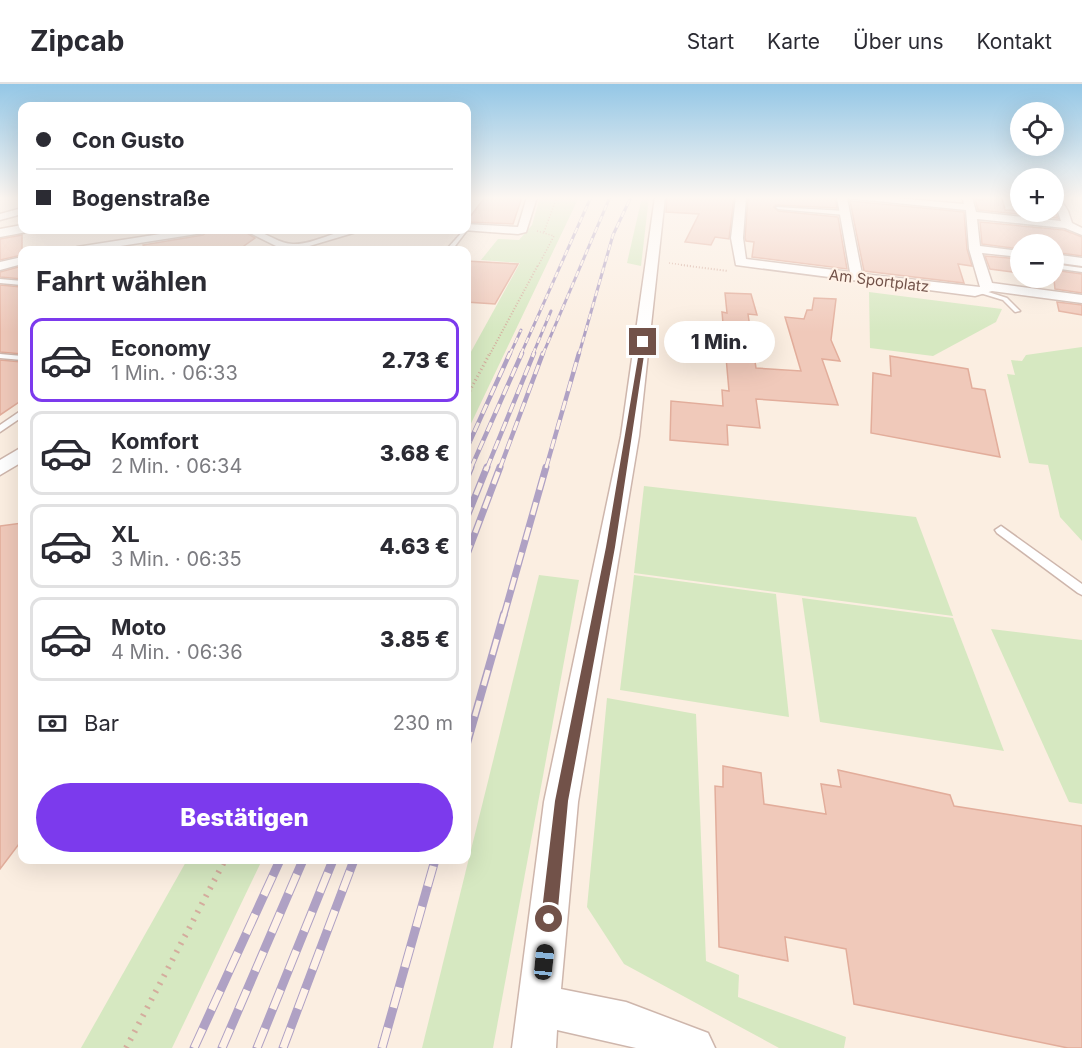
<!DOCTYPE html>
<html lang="de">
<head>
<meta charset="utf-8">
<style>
  body { margin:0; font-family:Inter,sans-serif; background:#f7f7f7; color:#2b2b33; height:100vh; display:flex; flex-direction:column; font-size:22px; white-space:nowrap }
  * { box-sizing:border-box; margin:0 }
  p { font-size:20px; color:#7c7c81 }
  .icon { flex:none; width:33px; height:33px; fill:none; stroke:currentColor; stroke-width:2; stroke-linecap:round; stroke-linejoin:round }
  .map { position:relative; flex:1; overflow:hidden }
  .details { position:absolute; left:18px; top:162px; width:453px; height:618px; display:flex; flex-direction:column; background:#fff; border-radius:12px; box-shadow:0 6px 24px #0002 }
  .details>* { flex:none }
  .guide { position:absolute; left:18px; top:18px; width:453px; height:132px; border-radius:12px; box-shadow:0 6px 24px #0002; display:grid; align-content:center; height:132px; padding:0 18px; background:#fff }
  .tools { position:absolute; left:1010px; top:18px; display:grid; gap:12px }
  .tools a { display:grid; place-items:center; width:54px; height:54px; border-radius:50%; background:#fff; box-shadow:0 6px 24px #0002; font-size:30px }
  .end { position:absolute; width:27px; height:27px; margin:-14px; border:8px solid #725249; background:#fff; box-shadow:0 0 0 3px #fff }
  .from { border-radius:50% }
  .bubble { position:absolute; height:42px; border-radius:21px; background:#fff; box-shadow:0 6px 24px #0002; font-size:20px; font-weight:800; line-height:42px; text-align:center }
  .car { position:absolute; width:18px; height:36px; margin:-18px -9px; border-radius:8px; box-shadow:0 0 4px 2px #0007; background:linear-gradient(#222 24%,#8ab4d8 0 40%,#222 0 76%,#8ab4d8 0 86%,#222 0) }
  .guide b { display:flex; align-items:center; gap:21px; height:57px; font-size:22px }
  .guide b+b { border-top:2px solid #e1e1e2 }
  .guide i { width:15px; height:15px; background:#2b2b33 }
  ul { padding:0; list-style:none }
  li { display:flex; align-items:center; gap:18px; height:84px; margin:0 12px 9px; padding:0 6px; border:3px solid #e1e1e2; border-radius:12px }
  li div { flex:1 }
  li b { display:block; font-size:22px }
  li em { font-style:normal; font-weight:800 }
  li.on { border-color:#7c3aed }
  li>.icon { width:54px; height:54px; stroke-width:1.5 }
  h2 { padding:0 18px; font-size:27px; line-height:72px }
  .pay { display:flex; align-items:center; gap:15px; height:66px; padding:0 18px; font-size:22px }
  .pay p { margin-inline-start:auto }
  .action { display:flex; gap:12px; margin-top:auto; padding:12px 18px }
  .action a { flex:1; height:69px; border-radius:36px; background:#7c3aed; color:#fff; font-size:24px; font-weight:800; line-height:69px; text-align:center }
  header { display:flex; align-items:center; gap:36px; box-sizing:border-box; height:84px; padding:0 30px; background:#fff; border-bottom:2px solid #e1e1e2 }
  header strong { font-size:28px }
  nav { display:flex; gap:33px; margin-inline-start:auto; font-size:21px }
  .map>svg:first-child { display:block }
  .green { fill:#d6e8c1 }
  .building { fill:#f0c9ba; stroke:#e2ad9b; stroke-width:1.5 }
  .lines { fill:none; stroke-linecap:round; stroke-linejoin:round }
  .service-casing { stroke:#ceb6ac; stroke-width:3 }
  .minor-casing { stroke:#ceb6ac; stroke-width:3 }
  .secondary-casing { stroke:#d1b6a9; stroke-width:3 }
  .path-far3 { stroke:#d4ac9d; stroke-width:1.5; stroke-dasharray:1 2; stroke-linecap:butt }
  .path-far2 { stroke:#d4ac9d; stroke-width:2; stroke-dasharray:1 2; stroke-linecap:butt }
  .path-far1 { stroke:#d4ac9d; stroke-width:3; stroke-dasharray:1 3; stroke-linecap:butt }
  .path { stroke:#d4ac9d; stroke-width:6; stroke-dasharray:2 7; stroke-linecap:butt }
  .service { fill:#fff; fill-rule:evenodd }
  .minor { fill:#fff; fill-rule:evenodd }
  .secondary { fill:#fff; fill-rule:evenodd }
  .rail-far4-casing { stroke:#afa1c4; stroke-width:3 }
  .rail-far3-casing { stroke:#afa1c4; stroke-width:4.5 }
  .rail-far2-casing { stroke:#afa1c4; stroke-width:7 }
  .rail-far1-casing { stroke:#afa1c4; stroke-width:8 }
  .rail-casing { stroke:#afa1c4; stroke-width:9 }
  .rail-far4 { stroke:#fff2e7; stroke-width:2; stroke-dasharray:6; stroke-linecap:butt }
  .rail-far3 { stroke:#fff2e7; stroke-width:3; stroke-dasharray:10; stroke-linecap:butt }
  .rail-far2 { stroke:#fff2e7; stroke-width:4.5; stroke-dasharray:13; stroke-linecap:butt }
  .rail-far1 { stroke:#fff2e7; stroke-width:5; stroke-dasharray:16; stroke-linecap:butt }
  .rail { stroke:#fff2e7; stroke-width:7; stroke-dasharray:21; stroke-linecap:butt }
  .route { fill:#725249 }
  .labels { text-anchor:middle; stroke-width:4.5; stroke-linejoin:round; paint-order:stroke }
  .far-street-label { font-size:15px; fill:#725249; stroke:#fff2e7 }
</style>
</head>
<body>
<header>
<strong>Zipcab</strong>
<nav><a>Start</a><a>Karte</a><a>Über uns</a><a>Kontakt</a></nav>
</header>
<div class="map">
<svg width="1082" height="964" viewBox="0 0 1082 964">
  <rect width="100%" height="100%" fill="#fbeee1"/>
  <!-- green -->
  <g class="green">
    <path d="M540,113H579L467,348V275L520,179L481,176L498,155L519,156L532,141Z"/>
    <path d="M642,113H649L641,182L627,179Z"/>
    <path d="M869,208L1002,225L996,238L933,272L870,264Z"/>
    <path d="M1082,263V457L1060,433L1048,381L1029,379L1007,290L1015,291L1011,276L1022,277L1026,271Z"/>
    <path d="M644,402L916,433L953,532L634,489Z"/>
    <path d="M539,491L579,496L493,964H422Z"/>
    <path d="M634,491L776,510L789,633L620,606Z"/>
    <path d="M802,514L953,534L1004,667L820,638Z"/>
    <path d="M991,545L1082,556V720L1069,718Z"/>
    <path d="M607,614L696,630L706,877L739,891L738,913L846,953L844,964H779L624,880L587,823Z"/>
    <path d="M187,776H262L172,964H81Z"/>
  </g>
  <!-- building -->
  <g class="building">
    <path d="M485,113H522L513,140L466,138Z"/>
    <path d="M667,113H734L729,155L715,153L711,161L685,158L699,130L666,128Z"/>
    <path d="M748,113H835L837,124L776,121L774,123L778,127L838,133L847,185L752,173L754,158L746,157L745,154Z"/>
    <path d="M982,113H1002L1005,126L1055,128L1058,134L978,126L975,115L983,116Z"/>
    <path d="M850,117L964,128L967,165L972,182L958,180L964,199L864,187Z"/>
    <path d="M980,138L1064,146L1082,153V172L1053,168V160H1020V165L982,160Z"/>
    <path d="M210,146H242L255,154L241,164L226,166H147L143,161L203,151Z"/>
    <path d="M22,151V171L0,176V155Z"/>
    <path d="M985,172L1020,175V189L990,185Z"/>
    <path d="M466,177L518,180L495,220L466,218Z"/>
    <path d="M22,182V195L0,193V188Z"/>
    <path d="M1053,186L1082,190V209L1055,205Z"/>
    <path d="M0,201L22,203V270L0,268Z"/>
    <path d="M725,209L751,210L757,231L748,230L756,284L801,287L785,233L804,235L807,226H812L814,214L836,215L831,256L840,277L822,275L838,321L756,315L760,344L727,341L728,361L670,356L671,317L723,322L722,306L729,307L722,228L727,229Z"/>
    <path d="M1057,218L1082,221V231L1059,227Z"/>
    <path d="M890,272L968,285L972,304L985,306L1000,373L871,349L873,289L891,292Z"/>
    <path d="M0,276L22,278V316L0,331Z"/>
    <path d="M22,439V756L0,785V442Z"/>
    <path d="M723,682L761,689L764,720L826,730L821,700L841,703L838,686L950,711L954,722L1082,742V964H1068L854,920L846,865L785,853L788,877L719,863L715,702L723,703Z"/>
  </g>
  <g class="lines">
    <defs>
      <g id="service">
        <path d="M776,123L845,127L848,129L845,131L778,125Z"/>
        <path d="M468,145L452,166H446L464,146Z"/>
        <path d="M1053,180L1082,184V188L1053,184Z"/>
        <path d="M0,195L22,197V201L0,199Z"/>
        <path d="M982,206L1007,214L1020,227L1015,228L1003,216L980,209V207Z"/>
        <path d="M0,270L22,272V276L0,274Z"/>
        <path d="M22,326V333L0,348V341Z"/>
        <path d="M1001,442L1082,500V511L1078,509L997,449L995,446Z"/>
      </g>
      <g id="minor">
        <path d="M527,113H537L526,148L518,150L463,146H466V140L518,143Z"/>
        <path d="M655,113H665L639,352L578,718L561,905L626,918L708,949L715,964H636L557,946L556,964H512L544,718L621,352Z"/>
        <path d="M736,113H746L743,154L746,175L850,188L837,113H882L964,120L962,113H972L976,128L1061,137L1053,113H1059L1068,127L1072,139L1082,144V151L1065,144L977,135L980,162L1020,167V173L982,169L992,199L1082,211V219L992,207L975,212L736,181L731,154ZM847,114L966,126L969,165L980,203L862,190Z"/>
        <path d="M22,124V130L0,136V130Z"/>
        <path d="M186,146H208L203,149L95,166H71L77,163Z"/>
        <path d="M244,146C263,144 276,160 293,160C315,161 338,143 363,146L296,166H284Z"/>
        <path d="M1053,170L1082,174V182L1053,178Z"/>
        <path d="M22,173V180L0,186V178Z"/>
        <path d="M22,363V378L0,391V376Z"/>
      </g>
      <path id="secondary" d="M22,141V146H29L27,148L0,153V145Z"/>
    </defs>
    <!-- service casing -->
    <use href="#service" class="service-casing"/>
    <!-- minor casing -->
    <use href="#minor" class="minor-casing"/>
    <!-- secondary casing -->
    <use href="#secondary" class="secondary-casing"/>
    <!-- path-far3 -->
    <g class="path-far3">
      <path d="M537,147L554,152L538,182"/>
      <path d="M544,148L557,113"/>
      <path d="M669,179L692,182"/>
    </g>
    <!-- path-far2 -->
    <g class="path-far2">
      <path d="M681,181L728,187"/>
      <path d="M490,270L538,181"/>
    </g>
    <!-- path-far1 -->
    <path class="path-far1" d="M466,314L490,269"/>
    <!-- path -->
    <path class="path" d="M126,964L225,776"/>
    <!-- service -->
    <use href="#service" class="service"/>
    <!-- minor -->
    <use href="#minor" class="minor"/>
    <!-- secondary -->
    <use href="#secondary" class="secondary"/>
    <defs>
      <g id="rail-far4">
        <path d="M510,270L521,246"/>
        <path d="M521,270L591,113"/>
        <path d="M533,270L551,227"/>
        <path d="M543,270L610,113"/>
        <path d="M579,270L613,151L631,113"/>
      </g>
      <g id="rail-far3">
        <path d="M466,366L510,269"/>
        <path d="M471,384L522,269"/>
        <path d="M487,384L534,269"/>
        <path d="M500,384L543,269"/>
        <path d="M546,384L579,269"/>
      </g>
      <g id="rail-far2">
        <path d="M466,395L471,383"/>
        <path d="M466,435L487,383"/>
        <path d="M466,473L500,383"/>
        <path d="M504,531L546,383"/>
      </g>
      <path id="rail-far1" d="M466,663L504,530"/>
      <g id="rail">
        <path d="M194,964L280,776"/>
        <path d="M222,964L303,776"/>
        <path d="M257,964L333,776"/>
        <path d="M283,964L354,776"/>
        <path d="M382,964L435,776"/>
      </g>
    </defs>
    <!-- rail-far4 casing -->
    <use href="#rail-far4" class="rail-far4-casing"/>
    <!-- rail-far3 casing -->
    <use href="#rail-far3" class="rail-far3-casing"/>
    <!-- rail-far2 casing -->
    <use href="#rail-far2" class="rail-far2-casing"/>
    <!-- rail-far1 casing -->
    <use href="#rail-far1" class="rail-far1-casing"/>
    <!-- rail casing -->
    <use href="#rail" class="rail-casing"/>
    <!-- rail-far4 -->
    <use href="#rail-far4" class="rail-far4"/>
    <!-- rail-far3 -->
    <use href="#rail-far3" class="rail-far3"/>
    <!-- rail-far2 -->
    <use href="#rail-far2" class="rail-far2"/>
    <!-- rail-far1 -->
    <use href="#rail-far1" class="rail-far1"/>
    <!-- rail -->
    <use href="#rail" class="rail"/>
  </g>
  <!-- sky -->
  <linearGradient id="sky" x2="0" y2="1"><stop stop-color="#94c7e6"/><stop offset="0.46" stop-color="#fdf7f2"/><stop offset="1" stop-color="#fdf7f2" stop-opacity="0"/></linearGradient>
  <rect width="1082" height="248" fill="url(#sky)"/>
  <!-- route -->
  <path class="route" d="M641,256L646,258L615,463L568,717L557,835L554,841L549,843L544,841L541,835L555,717L606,463Z"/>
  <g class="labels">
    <!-- far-street labels -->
    <g class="far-street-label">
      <text transform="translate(879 197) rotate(7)" y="5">Am Sportplatz</text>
    </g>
  </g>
</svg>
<div class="tools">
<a><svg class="icon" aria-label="locate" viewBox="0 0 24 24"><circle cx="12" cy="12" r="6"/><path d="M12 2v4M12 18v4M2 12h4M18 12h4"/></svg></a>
<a>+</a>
<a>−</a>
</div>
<i class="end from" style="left:549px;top:835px"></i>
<i class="end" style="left:643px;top:258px"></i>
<div class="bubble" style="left:664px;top:237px;width:111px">1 Min.</div>
<i class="car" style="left:544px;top:878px;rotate:6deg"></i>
<div class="guide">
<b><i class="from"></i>Con Gusto</b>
<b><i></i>Bogenstraße</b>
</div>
<section class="details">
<h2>Fahrt wählen</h2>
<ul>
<li class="on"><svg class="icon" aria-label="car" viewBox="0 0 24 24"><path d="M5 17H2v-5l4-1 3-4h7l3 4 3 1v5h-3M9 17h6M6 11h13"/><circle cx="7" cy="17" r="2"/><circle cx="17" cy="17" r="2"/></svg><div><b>Economy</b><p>1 Min. · 06:33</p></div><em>2.73 €</em></li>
<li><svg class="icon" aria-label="car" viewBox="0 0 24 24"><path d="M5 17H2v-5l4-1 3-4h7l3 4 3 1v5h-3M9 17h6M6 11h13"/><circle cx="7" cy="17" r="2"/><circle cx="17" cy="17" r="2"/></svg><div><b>Komfort</b><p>2 Min. · 06:34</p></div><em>3.68 €</em></li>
<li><svg class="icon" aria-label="car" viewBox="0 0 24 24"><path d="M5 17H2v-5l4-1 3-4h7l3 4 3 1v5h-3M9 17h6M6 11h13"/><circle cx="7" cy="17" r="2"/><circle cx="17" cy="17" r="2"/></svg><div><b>XL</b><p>3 Min. · 06:35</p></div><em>4.63 €</em></li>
<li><svg class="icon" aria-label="car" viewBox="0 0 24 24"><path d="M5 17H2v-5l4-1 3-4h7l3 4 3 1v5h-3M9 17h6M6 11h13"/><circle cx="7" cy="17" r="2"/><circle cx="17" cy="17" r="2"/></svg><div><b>Moto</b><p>4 Min. · 06:36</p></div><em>3.85 €</em></li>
</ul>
<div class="pay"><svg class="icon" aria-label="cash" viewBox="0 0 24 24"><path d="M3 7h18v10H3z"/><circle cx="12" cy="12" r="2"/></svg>Bar<p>230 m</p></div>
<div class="action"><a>Bestätigen</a></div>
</section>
</div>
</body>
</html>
